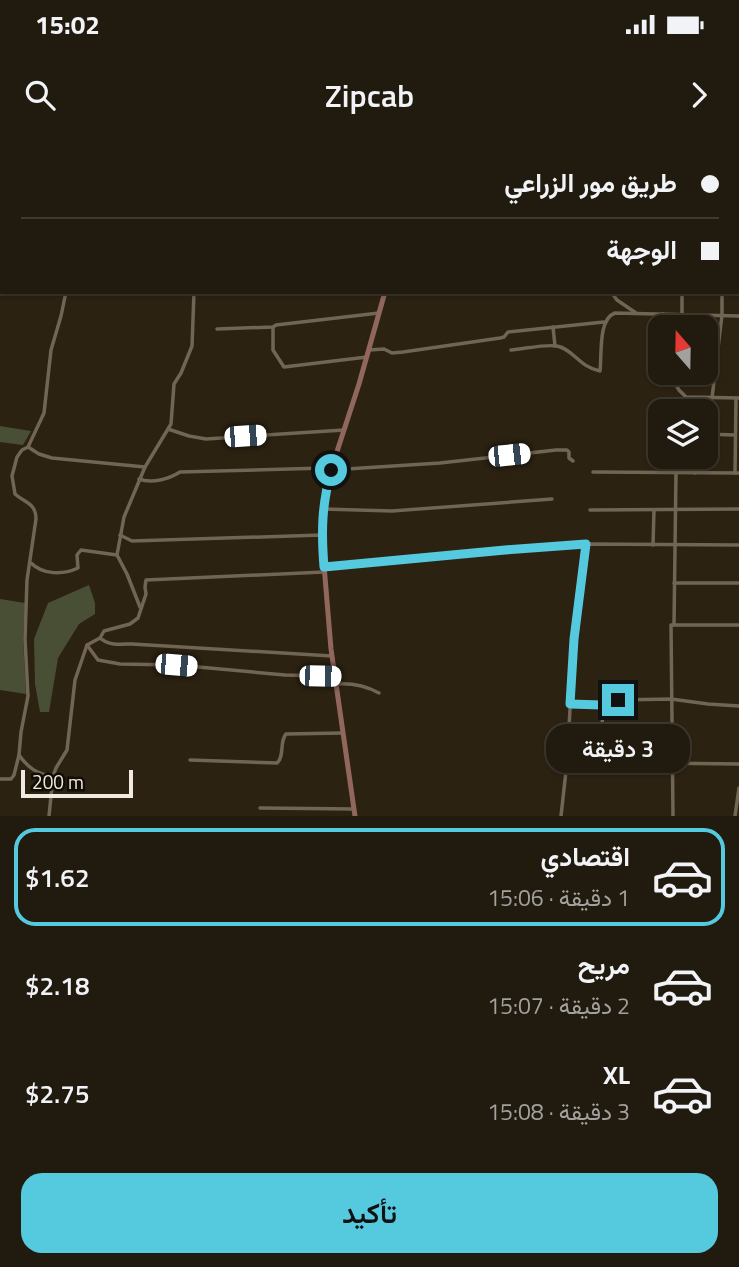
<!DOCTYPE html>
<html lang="ar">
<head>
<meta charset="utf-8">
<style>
  body { margin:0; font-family:"Titillium Web",Vazirmatn,sans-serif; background:#292317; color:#f1f3f6; direction:rtl; height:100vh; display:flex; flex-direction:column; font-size:26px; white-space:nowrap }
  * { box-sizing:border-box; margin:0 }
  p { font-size:23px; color:#a2a19e }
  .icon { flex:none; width:38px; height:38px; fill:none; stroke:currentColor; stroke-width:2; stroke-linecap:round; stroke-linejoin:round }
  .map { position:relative; height:676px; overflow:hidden; direction:ltr }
  .sheet { display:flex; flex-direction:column; background:#211a0e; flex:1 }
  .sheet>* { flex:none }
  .hud { position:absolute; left:0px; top:0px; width:740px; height:154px; box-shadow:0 2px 5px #0004,0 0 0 2px #3e382e; direction:rtl; display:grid; align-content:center; height:154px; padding:0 21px; background:#211a0e }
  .needle { width:46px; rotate:340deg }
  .fabs { position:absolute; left:648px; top:175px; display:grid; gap:14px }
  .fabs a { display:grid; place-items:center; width:70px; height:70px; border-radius:14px; background:#211a0e; box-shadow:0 2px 5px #0004,0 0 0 2px #3e382e; font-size:35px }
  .scale { position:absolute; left:21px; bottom:18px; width:112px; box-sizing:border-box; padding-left:7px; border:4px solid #f1eae0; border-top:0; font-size:19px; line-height:24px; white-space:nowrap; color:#f1eae0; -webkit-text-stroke:5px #110d06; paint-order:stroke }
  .end { position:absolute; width:32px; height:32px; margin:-16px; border:9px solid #55cadf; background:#111; box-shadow:0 0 0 4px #111 }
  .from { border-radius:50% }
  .bubble { position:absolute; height:49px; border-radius:21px; background:#211a0e; box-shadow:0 2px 5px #0004,0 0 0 2px #3e382e; font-size:23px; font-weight:600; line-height:49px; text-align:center; direction:rtl }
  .car { position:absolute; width:21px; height:42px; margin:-21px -10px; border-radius:9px; box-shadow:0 0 5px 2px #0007; background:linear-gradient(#fff 24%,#345 0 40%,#fff 0 76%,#345 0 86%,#fff 0) }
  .hud b { display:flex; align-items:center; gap:24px; height:66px; font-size:26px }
  .hud b+b { border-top:2px solid #3e382e }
  .hud i { width:18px; height:18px; background:#f1f3f6 }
  ul { padding:12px 0 0; list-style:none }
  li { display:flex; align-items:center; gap:21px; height:98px; margin:0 14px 10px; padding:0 7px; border:4px solid transparent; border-radius:21px }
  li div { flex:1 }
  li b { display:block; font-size:26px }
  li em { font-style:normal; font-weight:600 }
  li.active { border-color:#55cadf }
  li>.icon { width:63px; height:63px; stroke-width:1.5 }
  .primary-button { display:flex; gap:14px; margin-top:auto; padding:14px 21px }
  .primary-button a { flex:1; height:80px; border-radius:21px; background:#55cadf; color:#111; font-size:28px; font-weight:600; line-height:80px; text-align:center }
  .status { display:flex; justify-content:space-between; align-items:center; height:49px; padding:0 35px; background:#211a0e; direction:ltr }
  .status svg { height:19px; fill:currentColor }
  header { display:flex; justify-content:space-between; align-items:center; height:91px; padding:0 21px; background:#211a0e; font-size:32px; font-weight:600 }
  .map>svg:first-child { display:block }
  .green { fill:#484f34 }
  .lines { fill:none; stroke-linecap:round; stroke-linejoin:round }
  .street { stroke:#716553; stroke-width:3.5 }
  .secondary { stroke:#91675d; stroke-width:5 }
  .route { stroke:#55cadf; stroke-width:9 }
</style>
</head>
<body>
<div class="status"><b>15:02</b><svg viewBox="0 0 49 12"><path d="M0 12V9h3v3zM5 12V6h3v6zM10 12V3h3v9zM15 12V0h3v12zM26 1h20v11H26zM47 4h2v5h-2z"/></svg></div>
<header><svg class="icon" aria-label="forward" viewBox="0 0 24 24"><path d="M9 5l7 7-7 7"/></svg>Zipcab<svg class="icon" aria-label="search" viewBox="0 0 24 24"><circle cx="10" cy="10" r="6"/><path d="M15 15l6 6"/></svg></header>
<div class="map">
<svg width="739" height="676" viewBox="0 0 739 676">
  <rect width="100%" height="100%" fill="#2c2212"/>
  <!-- green -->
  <g class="green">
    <path d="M0,286L31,291L23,305L0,302Z"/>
    <path d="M89,445L95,463V474L79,484L58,518L49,572H40L35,544L34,499L48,463Z"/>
    <path d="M0,459L25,463L23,498L26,554L0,550Z"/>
  </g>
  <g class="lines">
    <!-- street -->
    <g class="street">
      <path d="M95,0V2"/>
      <path d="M641,0L642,2"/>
      <path d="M688,0L690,2"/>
      <path d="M713,0L714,2"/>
      <path d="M737,0V2"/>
      <path d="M738,6L739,7"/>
      <path d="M738,49H739"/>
      <path d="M738,97H739"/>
      <path d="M738,144H739"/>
      <path d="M611,152L617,160L636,173"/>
      <path d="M682,152V174"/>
      <path d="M273,187V210L284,227L367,217"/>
      <path d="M553,187L555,206"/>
      <path d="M662,187L663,174"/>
      <path d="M217,189L273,187L276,185L379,173"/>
      <path d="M369,210L384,209L392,213L403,212L500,198L504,197L508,192L604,182"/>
      <path d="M511,210C524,209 545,204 557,206C573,209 579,227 600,231C602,214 598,179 615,173L739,176"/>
      <path d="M669,233L679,250L686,257L739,258"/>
      <path d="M712,258L722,175V152"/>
      <path d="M697,271L698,258"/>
      <path d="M168,289L189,296L206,299L344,290"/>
      <path d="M705,294L735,295"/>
      <path d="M28,307L39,314L52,318L145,327"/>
      <path d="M593,332L739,333"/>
      <path d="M695,333V317"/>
      <path d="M735,333L736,258"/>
      <path d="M139,339C152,344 169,339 180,332L325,328L331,330L440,323L556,310H567L569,312V318L573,321"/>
      <path d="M323,369L392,371L552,359"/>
      <path d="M590,370L739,369"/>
      <path d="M120,395L132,401L322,395"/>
      <path d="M653,405L654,370"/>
      <path d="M31,423C43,435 63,435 78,428L77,415L81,410L117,415"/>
      <path d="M324,427L505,410L587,404L739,405"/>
      <path d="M674,443H739"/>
      <path d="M140,467L127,434L117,415L124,377L145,327L171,284L174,244L181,233L192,206L194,152"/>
      <path d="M674,485L676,333"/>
      <path d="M100,498C109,506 120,504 132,504L332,516"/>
      <path d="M87,505L98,520L120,524L176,525L285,535L334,536"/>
      <path d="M337,544C353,543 366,546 379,553"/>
      <path d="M571,564L602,565L618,560L671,559L708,564L739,566"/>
      <path d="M602,565L603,622"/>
      <path d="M19,615C28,628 37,634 53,636"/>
      <path d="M190,620L277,623C285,616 279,602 286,594L343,593"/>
      <path d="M567,622L739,624"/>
      <path d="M0,639H11L14,635L19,615L21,592L28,556L25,499L27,440L36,379C36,363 25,363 15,354L12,336L17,317L22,310L28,307L44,273L51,210L61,176L66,152"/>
      <path d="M260,668L354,669"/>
      <path d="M49,676L53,636L56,628L67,610L75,540L87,505L100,498L104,491L130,484L138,478L146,454L145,447L146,440L324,432"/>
      <path d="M561,676L567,622L574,499L586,404"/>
      <path d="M673,676L671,485H739"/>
      <path d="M735,676L739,648"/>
    </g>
    <!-- secondary -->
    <g class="secondary">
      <path d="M405,2V0"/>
      <path d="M355,676L331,509L322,401L323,369L331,330L359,244L385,152"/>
    </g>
  </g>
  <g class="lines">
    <!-- route -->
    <path class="route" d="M331,330C322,366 321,389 324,427L505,410L586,404L574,499L570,564L602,565L618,560"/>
  </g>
</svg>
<div class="fabs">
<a><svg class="needle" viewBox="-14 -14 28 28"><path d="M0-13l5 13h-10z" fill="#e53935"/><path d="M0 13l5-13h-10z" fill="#a2a19e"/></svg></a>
<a><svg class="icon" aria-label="layers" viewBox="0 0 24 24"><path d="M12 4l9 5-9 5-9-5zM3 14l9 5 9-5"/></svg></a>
</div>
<div class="scale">200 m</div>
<i class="end from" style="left:331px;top:330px"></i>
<i class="end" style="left:618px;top:560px"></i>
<div class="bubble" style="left:546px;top:584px;width:144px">3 دقيقة</div>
<i class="car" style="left:245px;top:296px;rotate:86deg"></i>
<i class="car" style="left:509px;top:315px;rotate:84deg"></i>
<i class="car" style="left:176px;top:525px;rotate:95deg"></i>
<i class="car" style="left:320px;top:536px;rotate:91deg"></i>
<div class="hud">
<b><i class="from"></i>طريق مور الزراعي</b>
<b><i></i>الوجهة</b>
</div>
</div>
<section class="sheet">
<ul>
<li class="active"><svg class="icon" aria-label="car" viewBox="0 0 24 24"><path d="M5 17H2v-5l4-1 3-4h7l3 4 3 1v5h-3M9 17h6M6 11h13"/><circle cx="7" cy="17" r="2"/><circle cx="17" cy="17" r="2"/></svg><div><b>اقتصادي</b><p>1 دقيقة · 15:06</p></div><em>$1.62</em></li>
<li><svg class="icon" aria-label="car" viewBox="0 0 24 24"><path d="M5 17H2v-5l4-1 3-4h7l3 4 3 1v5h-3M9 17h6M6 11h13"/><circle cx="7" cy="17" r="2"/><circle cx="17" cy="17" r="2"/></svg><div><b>مريح</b><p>2 دقيقة · 15:07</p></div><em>$2.18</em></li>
<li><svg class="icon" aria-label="car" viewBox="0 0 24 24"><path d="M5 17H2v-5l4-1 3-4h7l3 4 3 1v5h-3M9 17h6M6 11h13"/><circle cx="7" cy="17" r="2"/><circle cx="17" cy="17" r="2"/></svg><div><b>XL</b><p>3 دقيقة · 15:08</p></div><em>$2.75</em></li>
</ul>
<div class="primary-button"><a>تأكيد</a></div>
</section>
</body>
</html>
